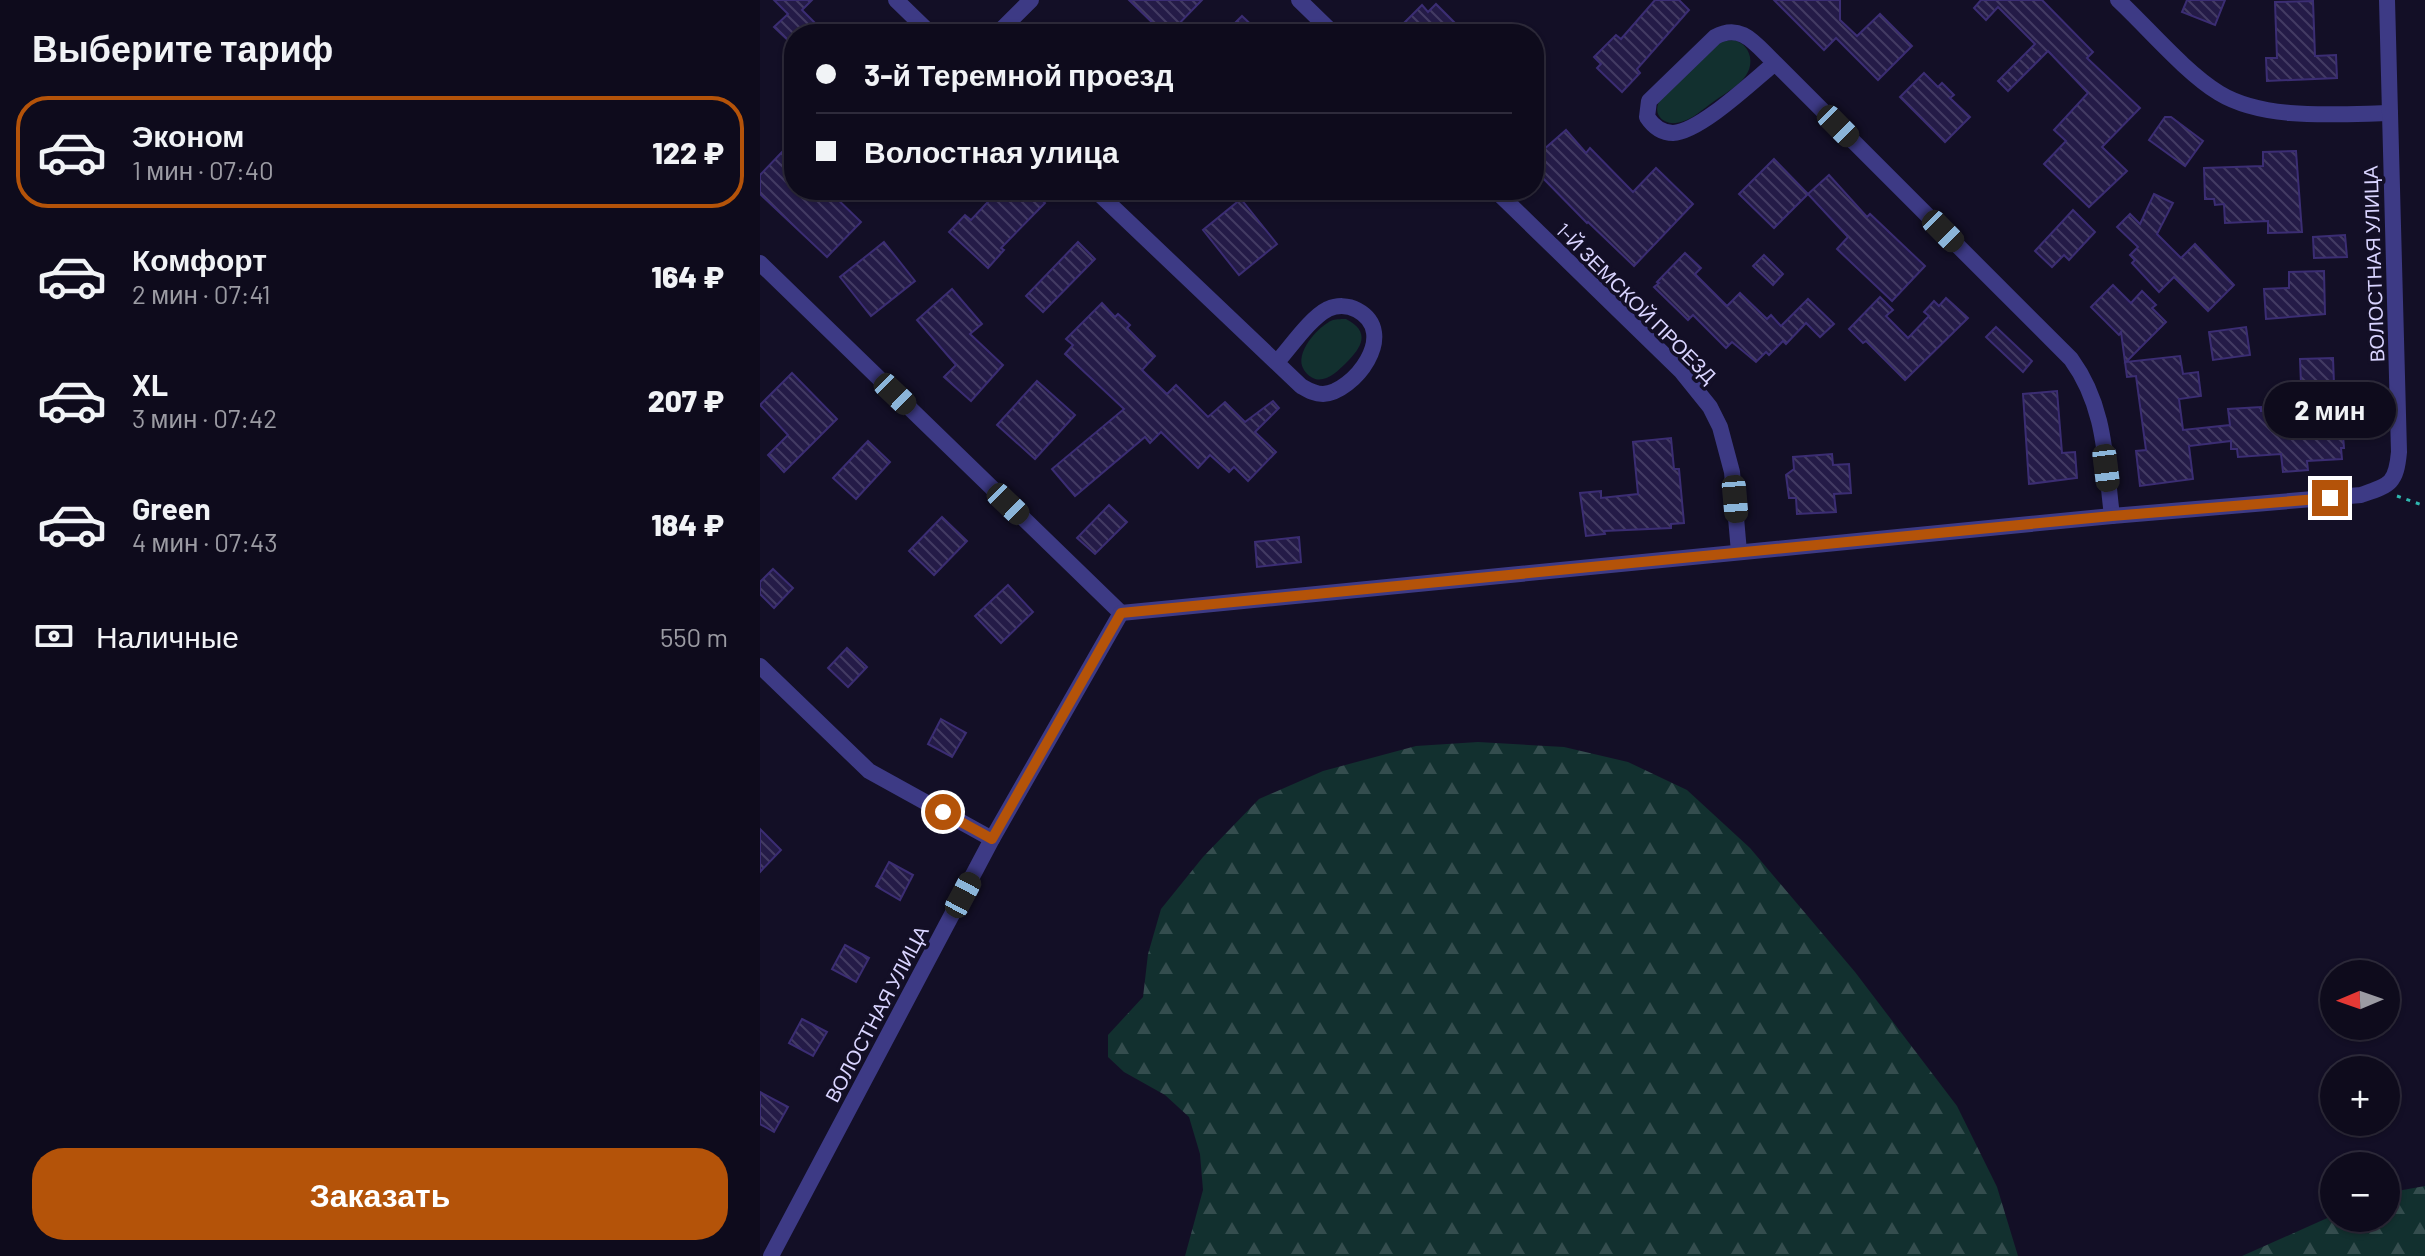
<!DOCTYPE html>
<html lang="ru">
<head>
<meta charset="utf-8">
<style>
  body { margin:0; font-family:Barlow,sans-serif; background:#171425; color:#f1f3f6; height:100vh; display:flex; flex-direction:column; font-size:30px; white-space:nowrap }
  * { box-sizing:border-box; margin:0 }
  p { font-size:26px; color:#9b9ba3 }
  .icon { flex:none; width:44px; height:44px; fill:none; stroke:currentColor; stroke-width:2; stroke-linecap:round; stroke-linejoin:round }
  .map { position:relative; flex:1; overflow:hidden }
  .panel { display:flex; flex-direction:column; background:#0e0b1c; width:760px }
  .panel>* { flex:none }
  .guide { position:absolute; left:24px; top:24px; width:760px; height:176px; border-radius:32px; box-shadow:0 2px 6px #0004,0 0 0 2px #2e2b3b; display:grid; align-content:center; height:176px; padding:0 32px; background:#0e0b1c }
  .needle { width:52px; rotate:268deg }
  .controls { position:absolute; left:1560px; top:960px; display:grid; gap:16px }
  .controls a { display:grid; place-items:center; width:80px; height:80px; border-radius:50%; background:#0e0b1c; box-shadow:0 2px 6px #0004,0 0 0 2px #2e2b3b; font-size:40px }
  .end { position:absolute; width:36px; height:36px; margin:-18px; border:10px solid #b45309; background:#fff; box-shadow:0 0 0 4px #fff }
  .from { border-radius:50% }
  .bubble { position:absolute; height:56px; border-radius:28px; background:#0e0b1c; box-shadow:0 2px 6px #0004,0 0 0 2px #2e2b3b; font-size:26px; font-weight:800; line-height:56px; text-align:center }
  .car { position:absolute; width:24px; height:48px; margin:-24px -12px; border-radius:10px; box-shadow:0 0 6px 2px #0007; background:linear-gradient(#222 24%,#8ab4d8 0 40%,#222 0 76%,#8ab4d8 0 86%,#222 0) }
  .guide b { display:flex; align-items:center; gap:28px; height:76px; font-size:30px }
  .guide b+b { border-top:2px solid #2e2b3b }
  .guide i { width:20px; height:20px; background:#f1f3f6 }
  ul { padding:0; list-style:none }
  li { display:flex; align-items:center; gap:24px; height:112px; margin:0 16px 12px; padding:0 16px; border:4px solid transparent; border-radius:32px }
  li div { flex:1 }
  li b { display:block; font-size:30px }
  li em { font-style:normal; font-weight:800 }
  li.current { border-color:#b45309 }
  li>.icon { width:72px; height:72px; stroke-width:1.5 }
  h2 { padding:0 32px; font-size:36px; line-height:96px }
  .pay { display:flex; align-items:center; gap:20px; height:88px; padding:0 32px; font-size:30px }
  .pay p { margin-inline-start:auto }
  .primary-button { display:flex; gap:16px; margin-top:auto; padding:16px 32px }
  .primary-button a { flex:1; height:92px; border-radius:32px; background:#b45309; color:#fff; font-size:32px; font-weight:800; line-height:92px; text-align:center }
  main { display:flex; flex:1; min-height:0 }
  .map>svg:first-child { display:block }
  .green { fill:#12302f }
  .forest { fill:url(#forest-firs) }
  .building { fill:url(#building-back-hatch); stroke:#3b2d73; stroke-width:2 }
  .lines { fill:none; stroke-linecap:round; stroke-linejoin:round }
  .path { stroke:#2fb8b0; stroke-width:3; stroke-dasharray:4 6; stroke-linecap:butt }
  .street { stroke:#3d3a85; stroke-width:16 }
  .route { stroke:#b45309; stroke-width:10 }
  .labels { text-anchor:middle; stroke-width:7; stroke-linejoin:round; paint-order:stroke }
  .street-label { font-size:20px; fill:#d9d4ff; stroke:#130f26 }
</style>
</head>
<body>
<main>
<section class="panel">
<h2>Выберите тариф</h2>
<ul>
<li class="current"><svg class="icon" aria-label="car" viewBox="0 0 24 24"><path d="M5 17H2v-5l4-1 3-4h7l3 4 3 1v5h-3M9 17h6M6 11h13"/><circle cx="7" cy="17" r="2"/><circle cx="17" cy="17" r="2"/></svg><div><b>Эконом</b><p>1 мин · 07:40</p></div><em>122 ₽</em></li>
<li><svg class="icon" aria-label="car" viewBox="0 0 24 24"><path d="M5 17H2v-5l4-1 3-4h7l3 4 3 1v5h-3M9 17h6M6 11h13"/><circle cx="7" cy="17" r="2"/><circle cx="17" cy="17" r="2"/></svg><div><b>Комфорт</b><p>2 мин · 07:41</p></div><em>164 ₽</em></li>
<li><svg class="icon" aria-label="car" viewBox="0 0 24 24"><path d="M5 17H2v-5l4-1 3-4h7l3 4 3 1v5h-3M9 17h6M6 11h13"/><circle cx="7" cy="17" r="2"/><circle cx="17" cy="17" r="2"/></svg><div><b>XL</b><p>3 мин · 07:42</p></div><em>207 ₽</em></li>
<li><svg class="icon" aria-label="car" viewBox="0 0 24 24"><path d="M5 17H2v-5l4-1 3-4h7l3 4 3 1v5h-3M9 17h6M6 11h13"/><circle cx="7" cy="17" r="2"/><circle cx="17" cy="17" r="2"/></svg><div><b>Green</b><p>4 мин · 07:43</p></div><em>184 ₽</em></li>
</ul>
<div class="pay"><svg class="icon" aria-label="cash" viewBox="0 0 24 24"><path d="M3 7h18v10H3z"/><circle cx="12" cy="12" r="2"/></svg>Наличные<p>550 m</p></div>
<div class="primary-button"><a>Заказать</a></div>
</section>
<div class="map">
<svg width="1665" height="1256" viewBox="0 0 1665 1256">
  <defs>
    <pattern id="forest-firs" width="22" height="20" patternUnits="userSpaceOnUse" patternTransform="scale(2)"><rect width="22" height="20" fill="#12302f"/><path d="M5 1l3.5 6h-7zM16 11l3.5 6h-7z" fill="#344d4e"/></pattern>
    <pattern id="building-back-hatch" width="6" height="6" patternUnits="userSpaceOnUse" patternTransform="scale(2)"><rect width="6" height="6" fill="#241b47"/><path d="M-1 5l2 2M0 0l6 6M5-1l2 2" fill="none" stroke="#433b63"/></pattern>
  </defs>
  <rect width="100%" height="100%" fill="#130f26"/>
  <!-- green -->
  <g class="green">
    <path d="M974,40C983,43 988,48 990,57C994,79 968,91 953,102C943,109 933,119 921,122C905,127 891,115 900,100L958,42Z"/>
    <path d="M586,319C611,332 602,347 586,363C575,374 558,390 544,370C533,354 558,326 573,320C576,319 583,319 586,319Z"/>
  </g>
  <!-- forest -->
  <g class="forest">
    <path d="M718,742L804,747L868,762L927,790L990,848L1095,972L1197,1106L1237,1187L1258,1256H425L443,1190L440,1154L429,1117L405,1095L364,1072L348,1057V1035L383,997L388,954L401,909L443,857L499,799L563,771L656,746Z"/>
    <path d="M1665,1186V1256H1482L1574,1215V1218H1626V1193Z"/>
  </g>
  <!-- building -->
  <g class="building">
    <path d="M14,0H52L42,10L66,34H34V46L14,27L28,14Z"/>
    <path d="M369,0H442L409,34H404Z"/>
    <path d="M895,0H919L929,10L877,69L880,73L862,92L837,68L841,64L834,57L856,35L861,39Z"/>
    <path d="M1014,0H1080V20L1097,36L1120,14L1152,46L1118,80L1076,38L1064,50Z"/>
    <path d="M1221,0H1282L1333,52L1327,58L1380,108L1342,147L1367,171L1329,207L1284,164L1306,141L1294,130L1328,93L1288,51L1248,91L1238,81L1275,44L1238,7L1226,20L1214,8Z"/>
    <path d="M1427,0H1465L1455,25L1422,12Z"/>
    <path d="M1553,1L1555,56L1576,55L1577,78L1507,81L1506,58H1517L1515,2Z"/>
    <path d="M676,4L706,34H648L640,27L662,5L668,12Z"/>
    <path d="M482,16L501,34H464Z"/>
    <path d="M1164,73L1178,87L1182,83L1194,95L1190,98L1210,117L1185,142L1140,97Z"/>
    <path d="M1405,117H1411L1443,141L1425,166L1389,140Z"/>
    <path d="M806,130L826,153L830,148L873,192L896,168L933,204L874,266L828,222L827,223L774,169V158Z"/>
    <path d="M24,150L34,159V190H68L101,222L67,257L0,194V175Z"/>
    <path d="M1536,151L1542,232L1508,233V221L1465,223L1464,204L1455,205L1454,199H1445L1444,168L1503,166V152Z"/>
    <path d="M1014,159L1048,194L1014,228L979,194Z"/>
    <path d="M1069,175L1107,217L1110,214L1165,266L1132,301L1077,249L1088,237L1048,194Z"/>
    <path d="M239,190H271L285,203L241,248L244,250L228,268L189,232L205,215L211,220Z"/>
    <path d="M1394,194L1413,203L1397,234L1421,258L1435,244L1474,285L1448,311L1414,277L1399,292L1372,263L1375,260L1370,255L1378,247L1357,227L1370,214L1380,224Z"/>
    <path d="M481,199L517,244L479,275L443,230Z"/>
    <path d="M1313,210L1335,232L1309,260L1304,255L1292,267L1275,251Z"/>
    <path d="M1585,235L1587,257L1554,258L1553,237Z"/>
    <path d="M124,242L155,281L111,316L80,277Z"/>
    <path d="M318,242L335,259L283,312L266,296Z"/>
    <path d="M925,253L941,268L935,274L967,306L980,293L1007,319L1011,315L1021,326L1048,299L1074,324L1060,337L1046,323L1026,344L1023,341L1009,355L1006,352L996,362L972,342L966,348L933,315L928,320L894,287L899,283L897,282Z"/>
    <path d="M1004,255L1023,274L1013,285L993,266Z"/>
    <path d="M1564,271L1565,314L1506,319L1504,289L1529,288V272Z"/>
    <path d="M1353,285L1371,303L1382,291L1396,305L1392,308L1406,322L1366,362L1420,356L1423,374L1438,372L1441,396L1419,399L1423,430L1470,425L1468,409L1501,407V411L1542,409L1540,359L1573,358L1575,410L1581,409L1584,448H1581L1582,459L1547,461L1548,470L1523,472L1521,454L1478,457L1477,449H1471V441L1429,446L1433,479L1380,486L1376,451L1386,450L1376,376L1367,377L1361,332L1359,335L1331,307Z"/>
    <path d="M192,289L222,324L210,334L243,365L211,401L184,377L196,365L157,320Z"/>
    <path d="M1120,297L1133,310L1126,316L1148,338L1169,316L1164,312L1174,301L1179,306L1186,298L1208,318L1145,380L1106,341L1103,343L1089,329Z"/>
    <path d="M342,303L355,317L358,314L370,325L367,328L395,356L382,370L407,394L416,385L448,417L465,402L485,422L513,401L519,408L495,432L516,452L488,481L474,467L469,472L450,455L438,468L401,432L390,443L385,437L315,496L292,469L364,409L305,354L313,345L306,339Z"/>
    <path d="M1236,327L1272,361L1263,372L1226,337Z"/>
    <path d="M1486,327L1490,355L1453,360L1449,332Z"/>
    <path d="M32,373L77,419L24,472L8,455L28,435L0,405Z"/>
    <path d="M277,381L315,415L275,459L237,425Z"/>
    <path d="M1297,391L1302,453L1315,452L1317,478L1269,484L1263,394Z"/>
    <path d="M911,438L914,469H919L924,523L911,524V528L844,531L845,534L826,536L820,493L841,491V498L878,494L873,442Z"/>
    <path d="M108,441L130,462L96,499L73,478Z"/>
    <path d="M1072,454L1073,465L1089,464L1091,493L1074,494L1076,512L1037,514L1036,498H1029L1026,475L1034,469L1033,457Z"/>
    <path d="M349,505L367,522L335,554L317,538Z"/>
    <path d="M182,517L207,541L174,575L149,551Z"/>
    <path d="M539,537L541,562L497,567L495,542Z"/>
    <path d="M13,569L33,588L14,608L0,594V582Z"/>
    <path d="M248,585L273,612L241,643L215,616Z"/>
    <path d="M87,648L107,667L88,687L68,668Z"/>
    <path d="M181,719L206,733L192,757L168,744Z"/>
    <path d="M0,829L21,850L0,872Z"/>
    <path d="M129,862L153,875L140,900L116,886Z"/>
    <path d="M85,945L109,958L96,982L72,969Z"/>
    <path d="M42,1019L67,1032L53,1056L29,1043Z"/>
    <path d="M0,1092L28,1107L14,1132L0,1124Z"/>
  </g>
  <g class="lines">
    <!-- path -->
    <path class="path" d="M1637,496L1665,506"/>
    <!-- street -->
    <g class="street">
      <path d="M136,0L171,34"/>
      <path d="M539,0L574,34"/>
      <path d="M1358,0C1388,28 1425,72 1459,93C1505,121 1578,114 1630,113"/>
      <path d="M237,34L271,0"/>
      <path d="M1015,63C996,45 982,22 955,37L889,101L887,117C893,126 902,133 913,133C940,132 993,81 1015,63L1311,359C1346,407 1345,460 1352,516"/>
      <path d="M335,190L541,386C548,390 554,394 563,394C593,393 640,333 597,310C588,305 577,305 568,309C550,318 530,348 517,362"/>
      <path d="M735,190L921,371L950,407L960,427L972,472L979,552"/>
      <path d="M0,263L361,613"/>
      <path d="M361,613L1352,516L1601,495C1630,485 1636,484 1639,452L1627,0"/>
      <path d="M0,666L109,771L232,839"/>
      <path d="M11,1256L232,839L361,613"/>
    </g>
  </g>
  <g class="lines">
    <!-- route -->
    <path class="route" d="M183,812L232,839L361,613L1352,516L1570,498"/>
  </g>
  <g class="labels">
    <!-- street labels -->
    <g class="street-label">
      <text transform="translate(1614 264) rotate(-92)" y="7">ВОЛОСТНАЯ УЛИЦА</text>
      <text transform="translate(876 303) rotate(45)" y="7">1-Й ЗЕМСКОЙ ПРОЕЗД</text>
      <text transform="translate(117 1014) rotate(-62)" y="7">ВОЛОСТНАЯ УЛИЦА</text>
    </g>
  </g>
</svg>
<div class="controls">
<a><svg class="needle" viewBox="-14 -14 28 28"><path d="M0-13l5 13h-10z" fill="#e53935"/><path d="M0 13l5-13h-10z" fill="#9b9ba3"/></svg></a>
<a>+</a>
<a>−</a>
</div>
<i class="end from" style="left:183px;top:812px"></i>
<i class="end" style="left:1570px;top:498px"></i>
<div class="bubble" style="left:1504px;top:382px;width:132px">2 мин</div>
<i class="car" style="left:1078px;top:126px;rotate:135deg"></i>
<i class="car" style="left:1183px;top:231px;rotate:135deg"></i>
<i class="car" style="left:135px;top:394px;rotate:134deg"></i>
<i class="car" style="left:1346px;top:468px;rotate:173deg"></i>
<i class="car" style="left:975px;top:499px;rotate:175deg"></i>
<i class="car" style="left:248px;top:504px;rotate:134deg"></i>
<i class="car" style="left:203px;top:895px;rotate:28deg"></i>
<div class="guide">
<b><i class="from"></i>3-й Теремной проезд</b>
<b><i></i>Волостная улица</b>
</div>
</div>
</main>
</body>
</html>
